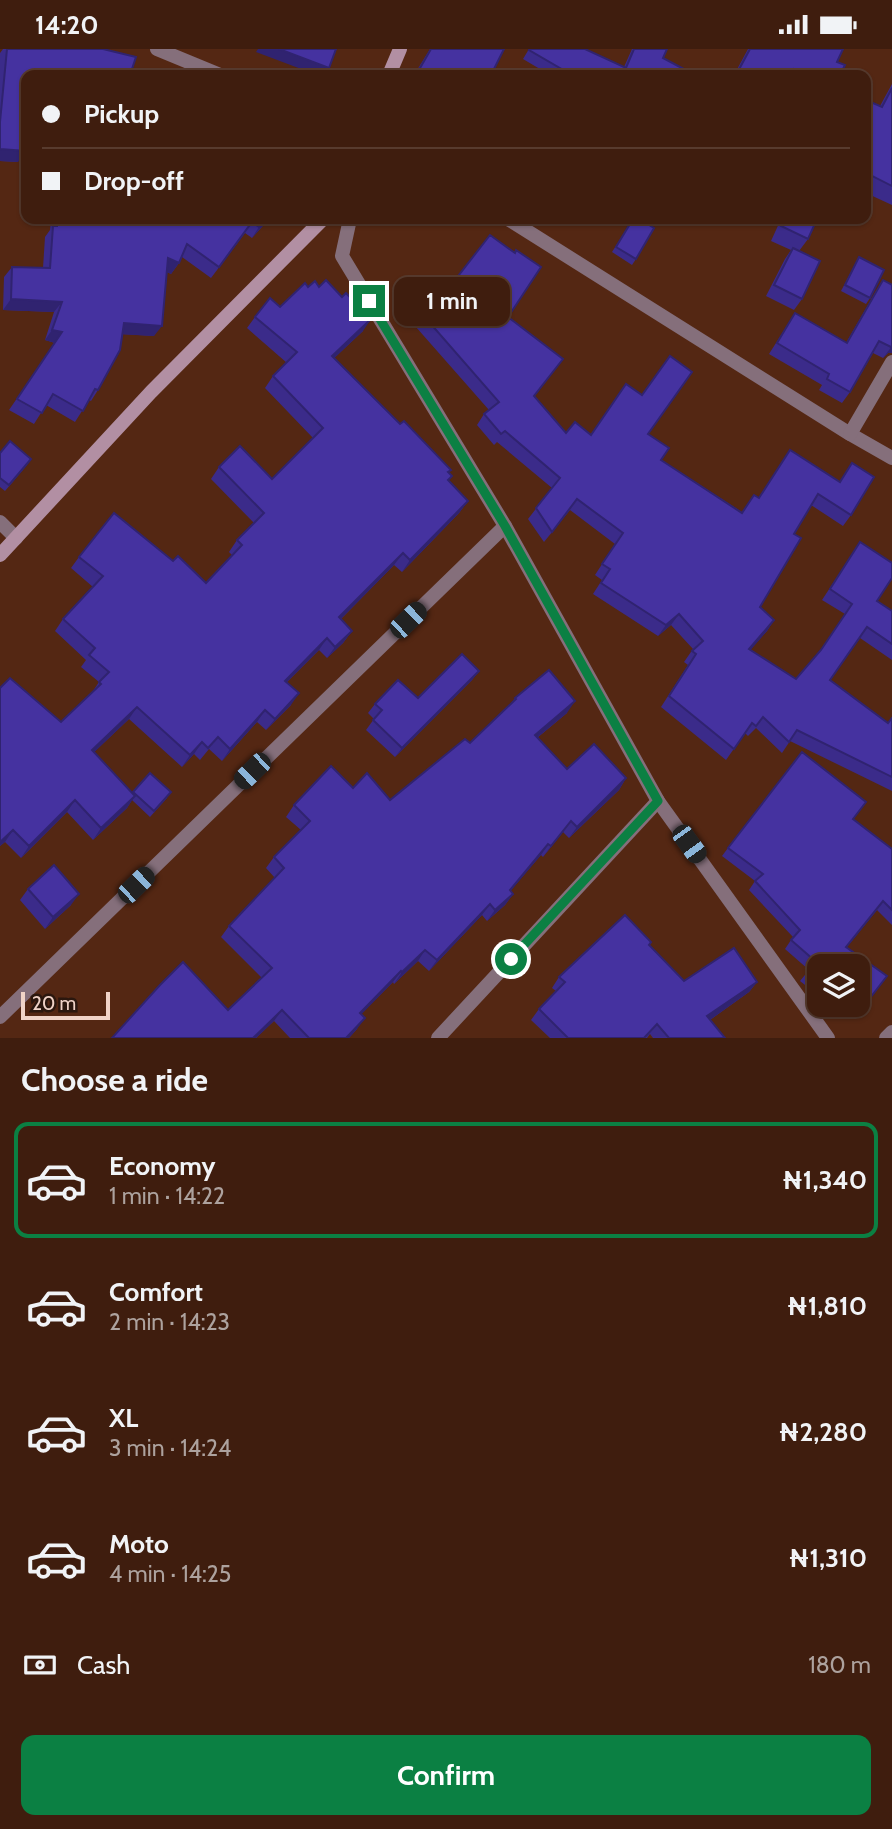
<!DOCTYPE html>
<html lang="en">
<head>
<meta charset="utf-8">
<style>
  body { margin:0; font-family:Cabin,sans-serif; background:#4a2a1c; color:#f1f3f6; height:100vh; display:flex; flex-direction:column; font-size:26px; white-space:nowrap }
  * { box-sizing:border-box; margin:0 }
  p { font-size:23px; color:#ada29e }
  .icon { flex:none; width:38px; height:38px; fill:none; stroke:currentColor; stroke-width:2; stroke-linecap:round; stroke-linejoin:round }
  .map { position:relative; height:989px; overflow:hidden }
  .side { display:flex; flex-direction:column; background:#3f1d0e; flex:1 }
  .side>* { flex:none }
  .guide { position:absolute; left:21px; top:21px; width:850px; height:154px; border-radius:14px; box-shadow:0 2px 5px #0004,0 0 0 2px #583b2e; display:grid; align-content:center; height:154px; padding:0 21px; background:#3f1d0e }
  .tools { position:absolute; left:807px; top:905px; display:grid; gap:14px }
  .tools a { display:grid; place-items:center; width:63px; height:63px; border-radius:14px; background:#3f1d0e; box-shadow:0 2px 5px #0004,0 0 0 2px #583b2e; font-size:35px }
  .scale { position:absolute; left:21px; bottom:18px; width:89px; box-sizing:border-box; padding-left:7px; border:4px solid #f0d3c7; border-top:0; font-size:19px; line-height:24px; white-space:nowrap; color:#f0d3c7; -webkit-text-stroke:5px #2b170e; paint-order:stroke }
  .end { position:absolute; width:32px; height:32px; margin:-16px; border:9px solid #0b8043; background:#fff; box-shadow:0 0 0 4px #fff }
  .from { border-radius:50% }
  .bubble { position:absolute; height:49px; border-radius:14px; background:#3f1d0e; box-shadow:0 2px 5px #0004,0 0 0 2px #583b2e; font-size:23px; font-weight:700; line-height:49px; text-align:center }
  .car { position:absolute; width:21px; height:42px; margin:-21px -10px; border-radius:9px; box-shadow:0 0 5px 2px #0007; background:linear-gradient(#222 24%,#8ab4d8 0 40%,#222 0 76%,#8ab4d8 0 86%,#222 0) }
  .guide b { display:flex; align-items:center; gap:24px; height:66px; font-size:26px }
  .guide b+b { border-top:2px solid #583b2e }
  .guide i { width:18px; height:18px; background:#f1f3f6 }
  ul { padding:0; list-style:none }
  li { display:flex; align-items:center; gap:21px; height:116px; margin:0 14px 10px; padding:0 7px; border:4px solid transparent; border-radius:14px }
  li div { flex:1 }
  li b { display:block; font-size:26px }
  li em { font-style:normal; font-weight:700 }
  li.selected { border-color:#0b8043 }
  li>.icon { width:63px; height:63px; stroke-width:1.5 }
  h2 { padding:0 21px; font-size:32px; line-height:84px }
  .pay { display:flex; align-items:center; gap:18px; height:77px; padding:0 21px; font-size:26px }
  .pay p { margin-inline-start:auto }
  .button { display:flex; gap:14px; margin-top:auto; padding:14px 21px }
  .button a { flex:1; height:80px; border-radius:14px; background:#0b8043; color:#fff; font-size:28px; font-weight:700; line-height:80px; text-align:center }
  .status { display:flex; justify-content:space-between; align-items:center; height:49px; padding:0 35px; background:#3f1d0e; direction:ltr }
  .status svg { height:19px; fill:currentColor }
  .map>svg:first-child { display:block }
  .lines { fill:none; stroke-linecap:round; stroke-linejoin:round }
  .street { stroke:#856f7b; stroke-width:14 }
  .secondary { stroke:#b28fa3; stroke-width:14 }
  .wall { fill:#3b2b8a }
  .shaded-wall { fill:#302370 }
  .building { fill:#4532a0; stroke:#302370; stroke-width:2 }
  .route { stroke:#0b8043; stroke-width:9 }
</style>
</head>
<body>
<div class="status"><b>14:20</b><svg viewBox="0 0 49 12"><path d="M0 12V9h3v3zM5 12V6h3v6zM10 12V3h3v9zM15 12V0h3v12zM26 1h20v11H26zM47 4h2v5h-2z"/></svg></div>
<div class="map">
<svg width="892" height="989" viewBox="0 0 892 989">
  <rect width="100%" height="100%" fill="#542713"/>
  <g class="lines">
    <!-- street -->
    <g class="street">
      <path d="M157,0L220,26"/>
      <path d="M350,170L342,207L505,477L658,752L828,989"/>
      <path d="M508,170L850,385L892,409"/>
      <path d="M850,385L892,313"/>
      <path d="M0,473L16,489"/>
      <path d="M0,968L505,477"/>
      <path d="M438,989L658,752"/>
      <path d="M886,989L892,983"/>
    </g>
    <!-- secondary -->
    <g class="secondary">
      <path d="M389,26L400,0"/>
      <path d="M0,506L151,343L323,170"/>
    </g>
  </g>
  <!-- wall -->
  <g class="wall">
    <path d="M3,0H103L26,26L18,113L0,112V4Z"/>
    <path d="M430,0H431L491,26H414Z"/>
    <path d="M529,0H585L624,18L632,0H667L663,9L695,26H550L523,10Z"/>
    <path d="M748,0H843L837,13L840,26H734Z"/>
    <path d="M892,35V156L866,144V51L880,57Z"/>
    <path d="M51,170H269L252,189L245,184L211,229L182,208L179,214L171,225L167,223L154,287L122,285L98,341L91,352L89,351L75,373L46,356L34,375L9,361L55,294L45,291L54,263L3,261L4,228L12,218L43,219L45,188L50,181Z"/>
    <path d="M633,170L636,210L632,216L612,203Z"/>
    <path d="M781,170H817L808,190L799,202L802,250L794,261L766,247L785,210L791,201L771,192Z"/>
    <path d="M859,208L870,249L866,255L841,242Z"/>
    <path d="M883,231L892,236V304H888L883,309L873,304L850,343L842,354L819,341L822,336L769,305L795,264L846,294L876,242Z"/>
    <path d="M441,249L508,268L563,310L534,348L566,384L591,386L648,385L661,411L742,463L759,449L840,432L852,414L851,466L843,477L811,456L794,485L760,558L774,571L767,582L750,601L796,630L820,603L845,565L822,551L860,493L877,552L892,562V611L860,589L830,631L888,674L892,668V742L790,692L782,704L756,679L748,687L745,684L726,711L661,658L688,616L684,613L693,600L671,576L658,587L593,545L602,531L595,526L615,495L570,461L544,493L528,470L552,439L497,393L494,396L477,376L484,365L489,361L401,261L409,250Z"/>
    <path d="M280,258L363,282L334,309L449,424V432L468,452L459,464L402,523L394,516L341,570L352,582L343,594L327,609L319,601L287,633L291,656L266,681L257,673L222,712L209,700L200,711L194,705L182,718L129,670L94,703L132,744L150,724L167,749L150,768L132,751L127,759L93,791L67,763L21,809L5,793L0,797V639L61,673L91,645L99,633L81,618L86,611L55,582L63,570L93,538L71,519L79,508L173,512L206,534L232,506L229,503L237,491L254,474L211,430L219,418L272,430L313,389L265,339L273,327L287,314L247,279L255,268Z"/>
    <path d="M0,404L27,416L5,442L0,438Z"/>
    <path d="M479,622L472,631L395,708L366,681L374,670L368,664L375,655L418,649Z"/>
    <path d="M515,649L567,664L537,689L567,720L626,729L619,741L569,789L563,783L543,808L541,806L510,842L513,845L505,856L487,872L482,866L429,922L418,912L394,935L393,933L361,965L357,980L349,989H290L274,972L256,989H112L228,961L262,929L221,888L229,877L275,829L266,819L274,808L301,781L286,768L294,756L353,739L390,751L470,694L509,657Z"/>
    <path d="M853,770L892,800V876L877,861L846,899L887,927L857,967L842,956H858V917H819V947L800,932L809,921L785,900L793,888L749,841L755,832L722,807L728,799Z"/>
    <path d="M28,840L71,856L45,880L20,851Z"/>
    <path d="M649,896L684,932L757,933L749,943L710,971L725,989H653L650,985L647,989H550L531,971L539,960L556,942L552,939L559,928Z"/>
  </g>
  <!-- shaded-wall -->
  <g class="shaded-wall">
    <path d="M258,0H279L329,19L324,26H317L256,3Z"/>
    <path d="M0,100L26,102L18,113L0,112Z"/>
    <path d="M267,170H269L252,189L259,178Z"/>
    <path d="M168,209L179,214L171,225L160,220Z"/>
    <path d="M11,250L62,253L54,263L3,261Z"/>
    <path d="M371,270L363,282L324,319L332,307Z"/>
    <path d="M124,274L162,277L154,287L116,285Z"/>
    <path d="M52,281L62,283L55,294L45,291Z"/>
    <path d="M892,297V304H888L883,309Z"/>
    <path d="M468,452L459,464L402,523L410,511Z"/>
    <path d="M403,504L394,516L331,580L339,568Z"/>
    <path d="M679,565L671,576L658,587L666,576Z"/>
    <path d="M774,571L767,582L742,611L749,600Z"/>
    <path d="M352,582L343,594L327,609L335,598Z"/>
    <path d="M327,589L319,601L277,643L285,632Z"/>
    <path d="M479,622L472,631L395,708L402,699Z"/>
    <path d="M299,644L291,656L266,681L275,670Z"/>
    <path d="M575,652L567,664L527,697L535,686Z"/>
    <path d="M137,658L129,670L84,713L92,701Z"/>
    <path d="M265,661L257,673L222,712L230,700Z"/>
    <path d="M202,693L194,705L182,718L190,706Z"/>
    <path d="M626,729L619,741L569,789L577,778Z"/>
    <path d="M135,747L127,759L93,791L101,779Z"/>
    <path d="M75,751L67,763L21,809L29,797Z"/>
    <path d="M571,772L563,783L543,808L551,797Z"/>
    <path d="M13,781L5,793L0,797V793Z"/>
    <path d="M548,795L541,806L502,852L510,841Z"/>
    <path d="M79,845L71,856L45,880L53,868Z"/>
    <path d="M513,845L505,856L487,872L495,861Z"/>
    <path d="M490,855L482,866L429,922L437,911Z"/>
    <path d="M425,901L418,912L394,935L402,923Z"/>
    <path d="M401,922L393,933L352,975L360,964Z"/>
    <path d="M757,933L749,943L700,978L707,967Z"/>
    <path d="M282,961L274,972L256,989H253Z"/>
    <path d="M365,969L357,980L349,989H346Z"/>
  </g>
  <!-- building -->
  <g class="building">
    <path d="M7,0H103L136,8L132,20L153,25V26H26V102L0,100V73Z"/>
    <path d="M279,0H336L329,19Z"/>
    <path d="M431,0H504L491,26H416Z"/>
    <path d="M530,0H585L626,19L634,0H667L663,9L695,26H572L529,1Z"/>
    <path d="M750,0H843L837,13L845,16L840,26H806L794,20L791,26H736Z"/>
    <path d="M892,39V137L866,124V51L882,58Z"/>
    <path d="M57,170H267L259,178L252,173L219,218L187,195L179,214L168,209L162,277L124,274L120,301L98,341L95,340L83,362L53,345L42,364L17,350L62,283L52,281L62,253L11,250L12,218L50,219L53,177H57Z"/>
    <path d="M633,170H639L654,179L636,210L616,198Z"/>
    <path d="M784,170H817L808,190L781,177Z"/>
    <path d="M490,186L515,204L516,201L541,218L508,268L563,310L534,347L566,384L575,373L591,386L626,335L642,346L670,307L692,323L648,385L669,399L661,411L742,464L754,446L759,449L790,401L840,433L852,414L874,428L851,466L818,445L794,485L801,489L760,558L774,571L749,600L796,630L821,601L852,555L830,540L860,493L892,514V529L877,552L892,562V595L867,578L830,631L888,674L892,669V728L797,681L789,693L763,668L756,677L752,674L734,700L669,647L696,605L692,602L703,592L679,565L666,576L601,534L610,520L602,515L623,484L577,450L552,483L536,459L560,429L505,382L501,385L484,365L499,353L409,250L423,233L441,249Z"/>
    <path d="M793,199L820,212L802,250L774,236Z"/>
    <path d="M859,208L884,221L870,249L845,236Z"/>
    <path d="M326,231L342,248L346,244L371,270L332,307L400,375L404,372L451,421L448,423L452,427L448,431L468,452L410,511L403,504L339,568L352,582L335,598L327,589L285,632L299,644L275,670L265,661L230,700L218,688L208,699L202,693L190,706L137,658L92,701L135,747L101,779L75,751L29,797L13,781L0,793V639L10,629L61,673L101,635L99,633L109,623L89,606L95,599L63,570L103,527L79,508L114,464L173,512L178,507L206,534L242,496L237,491L264,464L219,418L240,397L272,430L323,379L273,327L297,303L255,268L270,249L280,258L305,234L308,238L315,232L319,238Z"/>
    <path d="M883,231L892,236V297L891,298L879,292L850,343L827,330L829,325L777,294L795,264L847,294Z"/>
    <path d="M10,392L31,410L9,436L0,429V404Z"/>
    <path d="M462,605L479,622L402,699L373,671L382,661L375,655L398,631L418,649Z"/>
    <path d="M549,621L575,652L535,686L567,720L594,695L626,729L577,778L571,772L551,797L548,795L510,841L513,845L495,861L490,855L437,911L425,901L402,923L401,922L360,964L365,969L346,989H309L282,961L253,989H112L160,936L183,913L228,961L272,919L229,877L284,819L274,808L310,772L294,756L331,717L353,739L367,724L390,751L465,690L470,694L516,650L515,649Z"/>
    <path d="M802,703L866,753L853,770L892,800V861L883,852L846,898L887,927L863,958L858,954V917H819V933L807,923L815,912L791,891L800,881L755,832L763,825L728,799Z"/>
    <path d="M150,724L171,743L154,762L133,743Z"/>
    <path d="M54,816L79,845L53,868L28,840Z"/>
    <path d="M625,866L651,893L649,896L684,932L734,899L757,933L707,967L725,989H669L657,975L644,989H568L539,960L565,933L559,928Z"/>
  </g>
  <g class="lines">
    <!-- route -->
    <path class="route" d="M369,252L505,477L658,752L511,910"/>
  </g>
</svg>
<div class="tools">
<a><svg class="icon" aria-label="layers" viewBox="0 0 24 24"><path d="M12 4l9 5-9 5-9-5zM3 14l9 5 9-5"/></svg></a>
</div>
<div class="scale">20 m</div>
<i class="end from" style="left:511px;top:910px"></i>
<i class="end" style="left:369px;top:252px"></i>
<div class="bubble" style="left:394px;top:228px;width:116px">1 min</div>
<i class="car" style="left:408px;top:571px;rotate:46deg"></i>
<i class="car" style="left:252px;top:722px;rotate:226deg"></i>
<i class="car" style="left:689px;top:795px;rotate:144deg"></i>
<i class="car" style="left:136px;top:836px;rotate:46deg"></i>
<div class="guide">
<b><i class="from"></i>Pickup</b>
<b><i></i>Drop-off</b>
</div>
</div>
<section class="side">
<h2>Choose a ride</h2>
<ul>
<li class="selected"><svg class="icon" aria-label="car" viewBox="0 0 24 24"><path d="M5 17H2v-5l4-1 3-4h7l3 4 3 1v5h-3M9 17h6M6 11h13"/><circle cx="7" cy="17" r="2"/><circle cx="17" cy="17" r="2"/></svg><div><b>Economy</b><p>1 min · 14:22</p></div><em>₦1,340</em></li>
<li><svg class="icon" aria-label="car" viewBox="0 0 24 24"><path d="M5 17H2v-5l4-1 3-4h7l3 4 3 1v5h-3M9 17h6M6 11h13"/><circle cx="7" cy="17" r="2"/><circle cx="17" cy="17" r="2"/></svg><div><b>Comfort</b><p>2 min · 14:23</p></div><em>₦1,810</em></li>
<li><svg class="icon" aria-label="car" viewBox="0 0 24 24"><path d="M5 17H2v-5l4-1 3-4h7l3 4 3 1v5h-3M9 17h6M6 11h13"/><circle cx="7" cy="17" r="2"/><circle cx="17" cy="17" r="2"/></svg><div><b>XL</b><p>3 min · 14:24</p></div><em>₦2,280</em></li>
<li><svg class="icon" aria-label="car" viewBox="0 0 24 24"><path d="M5 17H2v-5l4-1 3-4h7l3 4 3 1v5h-3M9 17h6M6 11h13"/><circle cx="7" cy="17" r="2"/><circle cx="17" cy="17" r="2"/></svg><div><b>Moto</b><p>4 min · 14:25</p></div><em>₦1,310</em></li>
</ul>
<div class="pay"><svg class="icon" aria-label="cash" viewBox="0 0 24 24"><path d="M3 7h18v10H3z"/><circle cx="12" cy="12" r="2"/></svg>Cash<p>180 m</p></div>
<div class="button"><a>Confirm</a></div>
</section>
</body>
</html>
